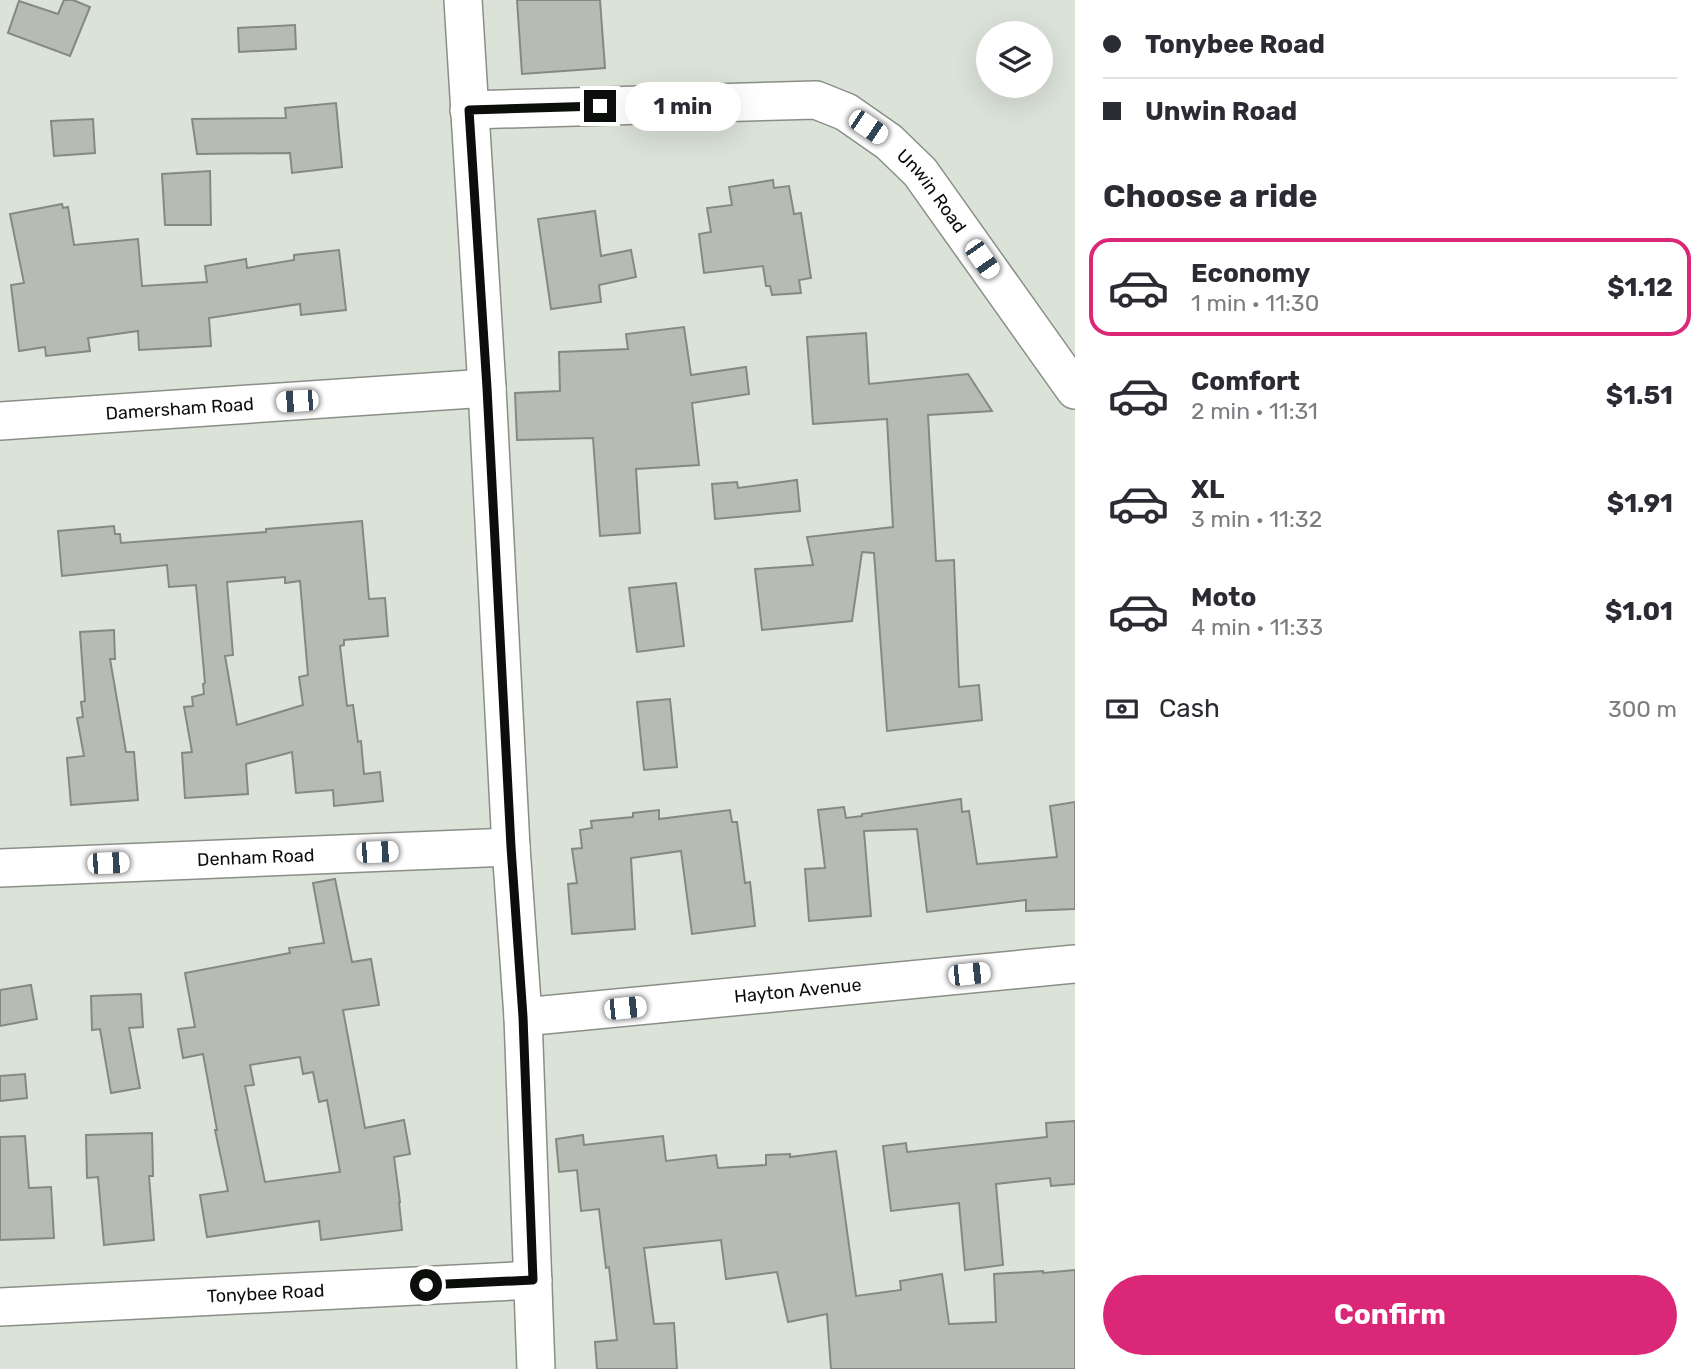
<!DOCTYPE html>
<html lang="en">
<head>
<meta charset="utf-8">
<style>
  body { margin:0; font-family:Rubik,sans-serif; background:#f2f2f3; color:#2b2b33; height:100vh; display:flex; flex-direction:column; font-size:26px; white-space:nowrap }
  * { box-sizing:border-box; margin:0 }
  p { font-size:23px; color:#7c7c81 }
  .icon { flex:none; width:38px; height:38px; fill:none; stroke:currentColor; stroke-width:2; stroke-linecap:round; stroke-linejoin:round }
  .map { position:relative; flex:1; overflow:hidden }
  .panel { display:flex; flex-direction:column; background:#fff; width:630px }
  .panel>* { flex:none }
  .top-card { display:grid; align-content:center; height:154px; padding:0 28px; background:#fff }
  .buttons { position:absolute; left:976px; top:21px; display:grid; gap:14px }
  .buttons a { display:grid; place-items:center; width:77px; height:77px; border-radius:50%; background:#fff; box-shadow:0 7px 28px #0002; font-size:35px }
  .end { position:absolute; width:32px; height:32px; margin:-16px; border:9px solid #0c0e0b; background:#fff; box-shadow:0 0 0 4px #fff }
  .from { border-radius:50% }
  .bubble { position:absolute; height:49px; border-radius:24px; background:#fff; box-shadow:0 7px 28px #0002; font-size:23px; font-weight:700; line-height:49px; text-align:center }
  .car { position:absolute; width:21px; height:42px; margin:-21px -10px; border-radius:9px; box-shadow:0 0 5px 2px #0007; background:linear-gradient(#fff 24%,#345 0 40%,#fff 0 76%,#345 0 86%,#fff 0) }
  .top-card b { display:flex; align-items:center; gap:24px; height:66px; font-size:26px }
  .top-card b+b { border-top:2px solid #e1e1e2 }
  .top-card i { width:18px; height:18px; background:#2b2b33 }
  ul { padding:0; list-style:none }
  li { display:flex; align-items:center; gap:21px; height:98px; margin:0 14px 10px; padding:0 14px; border:4px solid transparent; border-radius:21px }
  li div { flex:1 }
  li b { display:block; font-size:26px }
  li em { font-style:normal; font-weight:700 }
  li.active { border-color:#db2777 }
  li>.icon { width:63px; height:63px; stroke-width:1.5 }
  h2 { padding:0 28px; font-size:32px; line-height:84px }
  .pay { display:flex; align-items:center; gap:18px; height:77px; padding:0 28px; font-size:26px }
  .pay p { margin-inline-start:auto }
  .button { display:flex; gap:14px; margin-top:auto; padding:14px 28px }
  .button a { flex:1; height:80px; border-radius:42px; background:#db2777; color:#fff; font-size:28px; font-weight:700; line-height:80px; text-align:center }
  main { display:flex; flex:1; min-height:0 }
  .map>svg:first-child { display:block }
  .building { fill:#b6bcb3; stroke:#848a82; stroke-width:2; fill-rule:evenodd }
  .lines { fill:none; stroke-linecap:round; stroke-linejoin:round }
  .minor-casing { stroke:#898f86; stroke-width:40 }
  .minor { stroke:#fff; stroke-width:37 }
  .route { stroke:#0c0e0b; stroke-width:9 }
  .labels { text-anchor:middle; stroke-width:6; stroke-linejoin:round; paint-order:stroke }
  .street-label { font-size:18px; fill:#0c0e0b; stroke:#e8efe6 }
</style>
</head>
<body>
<main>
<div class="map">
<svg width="1075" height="1369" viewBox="0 0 1075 1369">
  <rect width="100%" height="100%" fill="#dbe2d8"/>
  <!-- building -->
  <g class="building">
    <path d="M64,0H73L90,7L70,56L8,33L19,1L58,14Z"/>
    <path d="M517,0H600L605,68L522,74Z"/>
    <path d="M295,25L296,49L239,52L238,28Z"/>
    <path d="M336,103L342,167L292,173L290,153L197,154L192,119L286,118L285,108Z"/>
    <path d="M93,119L95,153L54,156L51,121Z"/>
    <path d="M210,171L211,225H165L162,174Z"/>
    <path d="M773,180L774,188L789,186L794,214L801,213L811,278L799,280L801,293L772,295L770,286H766L763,266L704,273L699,234L711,232L707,208L732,205L729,187Z"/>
    <path d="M62,204L63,208L68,207L74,245L138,239L142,286L207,282L205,266L246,259L247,268L294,260V255L339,250L346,310L301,315L300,304L209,318L211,346L139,350L138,331L88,338L90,351L46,356L45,347L19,351L11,285L24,283L10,214Z"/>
    <path d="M595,211L601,256L631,250L636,277L599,285L601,302L551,309L538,219Z"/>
    <path d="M684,327L691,375L746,367L749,394L692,403L699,465L636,469L640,533L600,536L593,438L517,440L515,393L560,391L559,352L628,349L626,334Z"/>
    <path d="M866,333L869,384L968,374L992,411L928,415L936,561L954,560L959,687L979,685L982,720L887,731L874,553L862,552L852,621L762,630L755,569L813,565L807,537L893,527L887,419L813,424L807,337Z"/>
    <path d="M797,480L800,511L715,519L712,484L737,482L738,488Z"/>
    <path d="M362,521L369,599L385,598L388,636L344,640V645L340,646L347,706L353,705L358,742L361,741L364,774L380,772L383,801L334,806L333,790L296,793L292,752L246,764L248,794L185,798L182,753L192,752L184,707L193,706L192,697L204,694L203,684L205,683L196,585L169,587L167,565L62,576L58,531L114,526L115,534H120L121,543L266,532V529ZM285,577V583L300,581L308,675L299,677L303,705L237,725L225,656L233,655L227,582Z"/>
    <path d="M676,583L684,646L637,652L629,588Z"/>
    <path d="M114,630L115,659H110L126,752H134L138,800L71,805L67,758L84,756L77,718L83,717L81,702L85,701L80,632Z"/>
    <path d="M670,699L677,767L644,770L637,702Z"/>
    <path d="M961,799L962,812L969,811L977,864L1057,857L1050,806L1075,802V909L1026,911V900L927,912L917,829L864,831L871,916L809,921L805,869L825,868L818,810L844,807L846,818L862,816V814Z"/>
    <path d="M659,810V819L730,810L732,822H737L745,883L750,882L755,926L692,934L681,851L631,858L635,929L572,934L568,884L577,883L572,849L582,848L580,830L592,828L591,821L633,817V813Z"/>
    <path d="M335,879L352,962L371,959L379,1005L343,1010L365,1128L404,1120L410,1154L394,1157L400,1202H399L402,1230L321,1240L319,1221L207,1237L200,1195L228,1191L215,1130H217L203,1054L183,1058L178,1029L195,1027L185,973L290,953L289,948L324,943L313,883ZM300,1057L303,1074L313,1072L319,1102L327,1100L340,1172L265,1182L245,1086L254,1085L250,1065Z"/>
    <path d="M31,985L37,1019L0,1026V990Z"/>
    <path d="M141,994L143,1027L129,1028L140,1088L111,1093L100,1029L92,1030L91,996Z"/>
    <path d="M25,1074L27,1098L0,1101V1076Z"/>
    <path d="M1075,1121V1184L1051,1186L1050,1178L996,1184L1003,1265L965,1270L959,1203L891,1211L883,1146L906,1143L907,1152L1047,1137L1046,1123Z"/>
    <path d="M152,1133L153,1176H149L154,1240L104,1245L98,1177L87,1178L86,1135Z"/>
    <path d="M583,1135L584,1145L663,1136L666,1161L716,1155L718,1168L766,1165V1155L790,1154V1157L836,1151L856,1296L901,1290L900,1281L942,1274L949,1324L996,1322L994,1274L1043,1271V1273L1075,1270V1369H831L827,1314L788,1322L777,1272L726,1279L721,1240L644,1248L654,1324L674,1323L677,1369H597L595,1342L617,1340L609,1267L606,1268L599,1209L581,1211L577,1170L559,1172L556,1139Z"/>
    <path d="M25,1136L29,1188L51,1187L54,1238L0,1240V1137Z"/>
  </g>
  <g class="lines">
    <defs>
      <g id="minor">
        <path d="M463,0L487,388L511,847L523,1017L536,1369"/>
        <path id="s1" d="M469,110L816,100L846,112L889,142L920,172L1075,390"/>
        <path id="s2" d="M0,421L487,388"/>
        <path id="s3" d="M0,868L511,847"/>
        <path id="s4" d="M523,1017L1075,964"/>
        <path id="s5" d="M0,1307L533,1280"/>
      </g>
    </defs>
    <!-- minor casing -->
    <use href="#minor" class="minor-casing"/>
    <!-- minor -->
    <use href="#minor" class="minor"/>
  </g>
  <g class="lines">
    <!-- route -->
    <path class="route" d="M426,1285L533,1280L523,1017L511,847L487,388L469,110L600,106"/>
  </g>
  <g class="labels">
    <!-- street labels -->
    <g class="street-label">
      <text dy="6" stroke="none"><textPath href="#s1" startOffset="497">Unwin Road</textPath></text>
      <text dy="6" stroke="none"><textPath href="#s2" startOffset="180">Damersham Road</textPath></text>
      <text dy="6" stroke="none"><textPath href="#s3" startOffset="256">Denham Road</textPath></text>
      <text dy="6" stroke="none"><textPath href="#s4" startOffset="276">Hayton Avenue</textPath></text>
      <text dy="6" stroke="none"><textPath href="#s5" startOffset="266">Tonybee Road</textPath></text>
    </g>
  </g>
</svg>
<div class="buttons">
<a><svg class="icon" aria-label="layers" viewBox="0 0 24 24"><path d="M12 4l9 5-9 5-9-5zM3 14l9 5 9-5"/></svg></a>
</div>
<i class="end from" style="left:426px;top:1285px"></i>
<i class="end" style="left:600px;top:106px"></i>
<div class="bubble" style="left:625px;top:82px;width:116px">1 min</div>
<i class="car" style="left:868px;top:127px;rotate:124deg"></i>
<i class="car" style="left:982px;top:259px;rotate:145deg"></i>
<i class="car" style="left:297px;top:401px;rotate:266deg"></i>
<i class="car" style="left:377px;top:852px;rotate:88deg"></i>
<i class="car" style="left:108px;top:863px;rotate:88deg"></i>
<i class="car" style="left:969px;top:974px;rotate:84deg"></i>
<i class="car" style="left:625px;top:1008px;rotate:84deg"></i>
</div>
<section class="panel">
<div class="top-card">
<b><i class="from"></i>Tonybee Road</b>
<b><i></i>Unwin Road</b>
</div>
<h2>Choose a ride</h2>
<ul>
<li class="active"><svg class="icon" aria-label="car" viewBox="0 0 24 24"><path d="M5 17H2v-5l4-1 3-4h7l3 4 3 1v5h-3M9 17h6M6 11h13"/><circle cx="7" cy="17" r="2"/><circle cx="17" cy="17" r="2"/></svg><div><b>Economy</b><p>1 min · 11:30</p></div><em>$1.12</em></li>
<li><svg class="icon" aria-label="car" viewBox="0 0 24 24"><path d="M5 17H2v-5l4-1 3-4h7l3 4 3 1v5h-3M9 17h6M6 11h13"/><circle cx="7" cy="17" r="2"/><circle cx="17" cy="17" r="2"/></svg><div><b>Comfort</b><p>2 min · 11:31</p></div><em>$1.51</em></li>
<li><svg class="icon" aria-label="car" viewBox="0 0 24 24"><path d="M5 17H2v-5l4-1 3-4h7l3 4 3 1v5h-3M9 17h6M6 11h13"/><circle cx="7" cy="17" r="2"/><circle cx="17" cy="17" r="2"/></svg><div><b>XL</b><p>3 min · 11:32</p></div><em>$1.91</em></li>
<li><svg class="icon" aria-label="car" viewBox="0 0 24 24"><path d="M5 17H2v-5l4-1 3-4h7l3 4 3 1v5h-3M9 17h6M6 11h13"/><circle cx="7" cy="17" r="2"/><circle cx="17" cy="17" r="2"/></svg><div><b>Moto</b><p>4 min · 11:33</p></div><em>$1.01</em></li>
</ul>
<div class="pay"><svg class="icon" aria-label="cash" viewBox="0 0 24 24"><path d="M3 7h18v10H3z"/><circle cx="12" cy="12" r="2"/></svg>Cash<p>300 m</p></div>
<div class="button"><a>Confirm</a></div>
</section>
</main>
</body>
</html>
